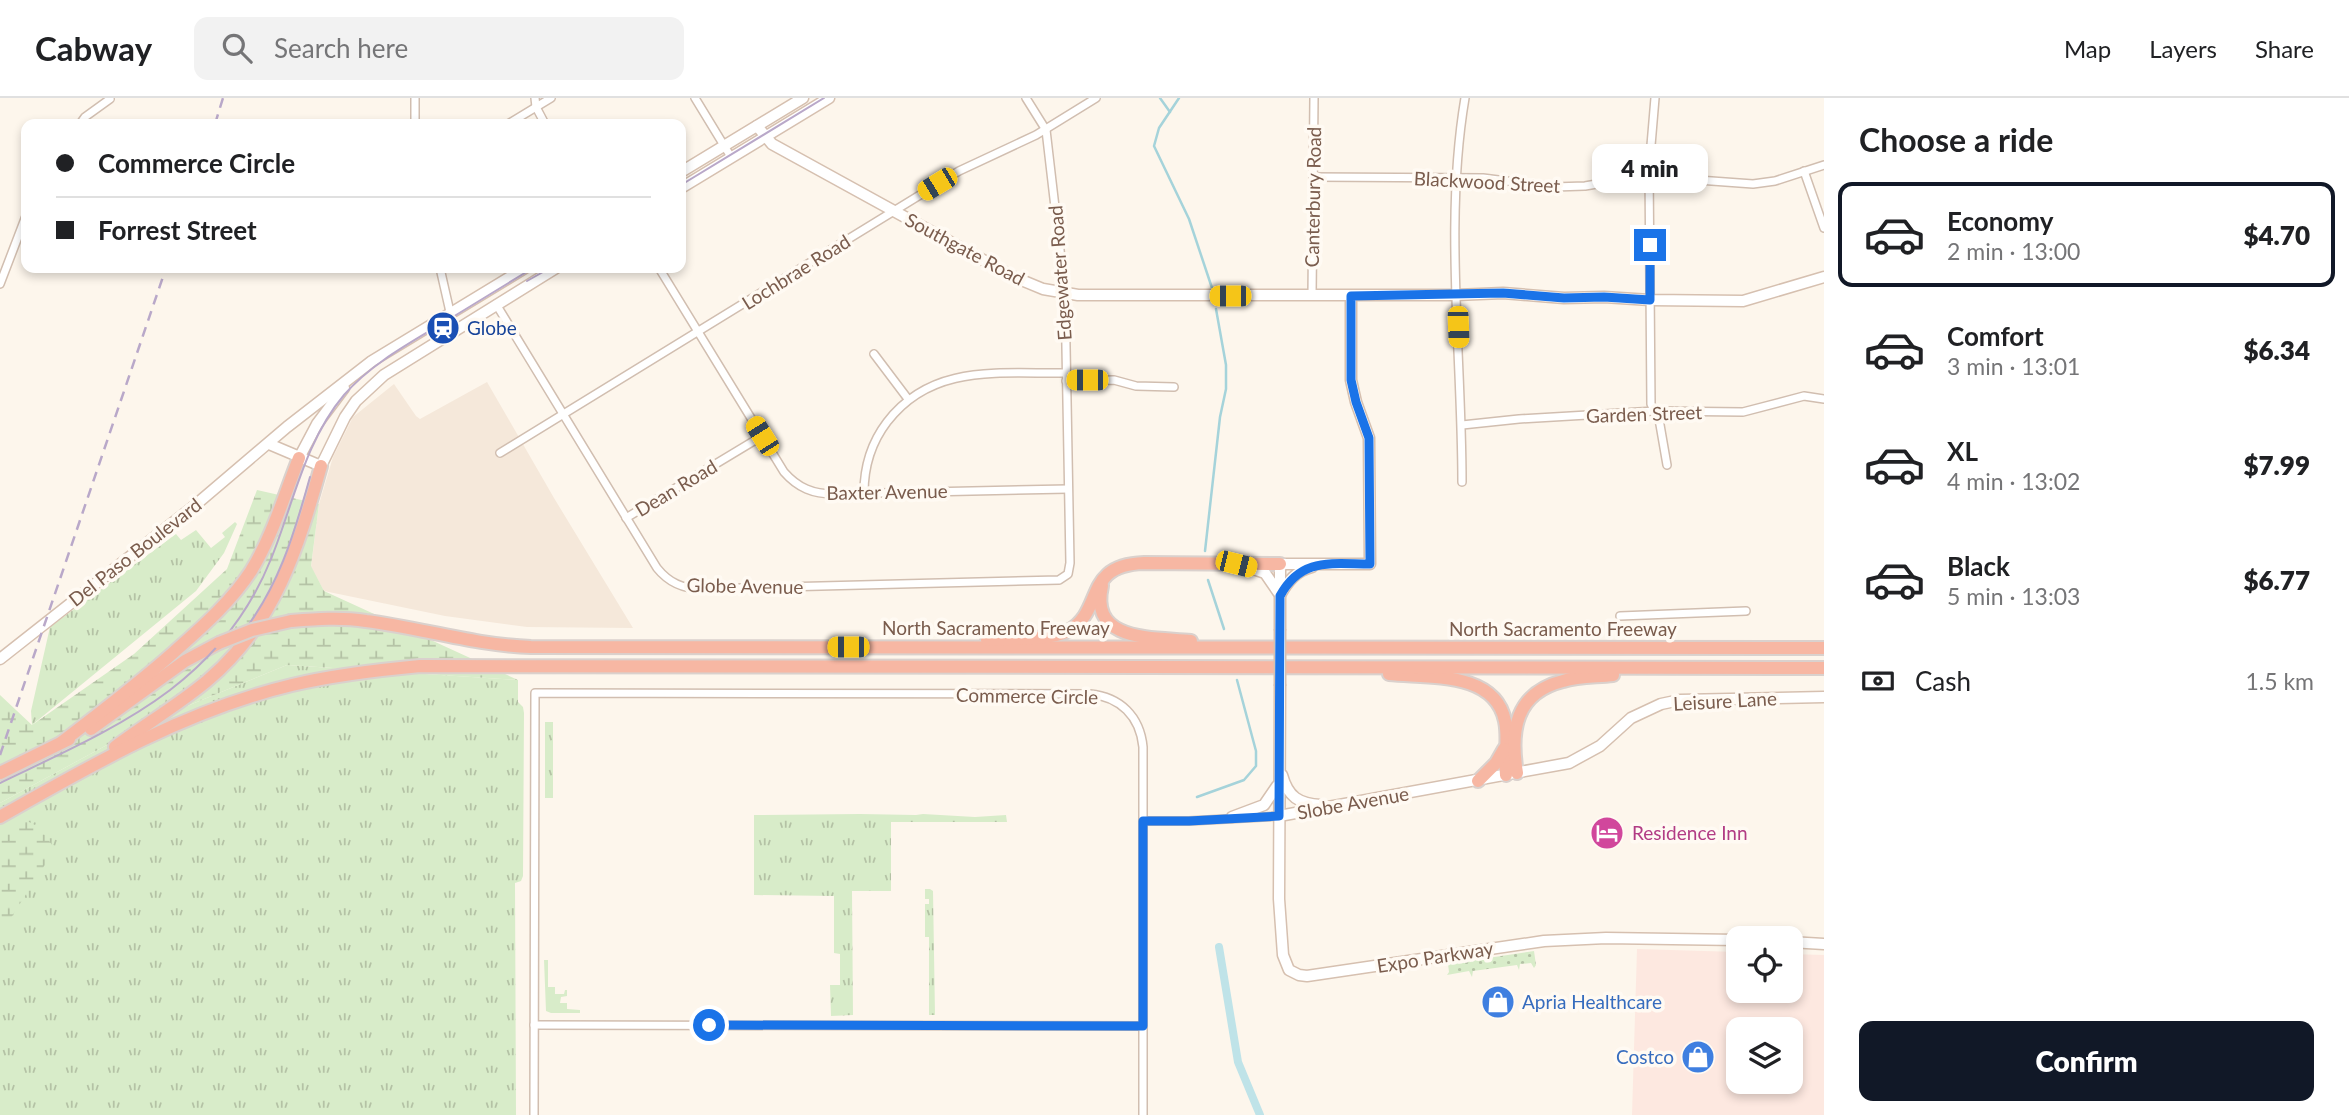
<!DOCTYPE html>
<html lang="en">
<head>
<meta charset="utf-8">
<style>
  body { margin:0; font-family:Lato,sans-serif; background:#f2f2f2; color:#202124; height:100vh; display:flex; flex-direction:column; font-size:26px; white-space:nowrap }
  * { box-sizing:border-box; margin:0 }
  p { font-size:23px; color:#757577 }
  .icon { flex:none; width:38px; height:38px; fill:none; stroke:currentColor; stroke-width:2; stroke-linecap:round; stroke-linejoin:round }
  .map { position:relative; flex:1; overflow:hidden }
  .side { display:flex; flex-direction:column; background:#fff; width:525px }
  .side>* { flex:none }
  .top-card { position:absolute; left:21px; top:21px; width:665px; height:154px; border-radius:14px; box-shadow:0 4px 10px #0003; display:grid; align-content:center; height:154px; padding:0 35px; background:#fff }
  .controls { position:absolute; left:1726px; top:828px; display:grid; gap:14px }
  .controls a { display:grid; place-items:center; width:77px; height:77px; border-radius:14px; background:#fff; box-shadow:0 4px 10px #0003; font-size:35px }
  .end { position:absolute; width:32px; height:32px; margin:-16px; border:9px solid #1a73e8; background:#fff; box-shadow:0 0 0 4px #fff }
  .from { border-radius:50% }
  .bubble { position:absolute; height:49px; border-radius:14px; background:#fff; box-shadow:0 4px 10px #0003; font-size:23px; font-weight:800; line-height:49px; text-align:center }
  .car { position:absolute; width:21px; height:42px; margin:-21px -10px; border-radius:9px; box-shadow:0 0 5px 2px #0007; background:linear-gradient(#f5c518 24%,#345 0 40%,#f5c518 0 76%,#345 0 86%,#f5c518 0) }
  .top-card b { display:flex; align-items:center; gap:24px; height:66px; font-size:26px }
  .top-card b+b { border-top:2px solid #e0e0e0 }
  .top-card i { width:18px; height:18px; background:#202124 }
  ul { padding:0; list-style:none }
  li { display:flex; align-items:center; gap:21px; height:105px; margin:0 14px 10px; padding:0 21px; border:4px solid transparent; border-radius:14px }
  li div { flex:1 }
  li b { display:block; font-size:26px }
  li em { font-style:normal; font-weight:800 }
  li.active { border-color:#111827 }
  li>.icon { width:63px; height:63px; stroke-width:1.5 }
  h2 { padding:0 35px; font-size:32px; line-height:84px }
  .pay { display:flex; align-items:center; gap:18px; height:77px; padding:0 35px; font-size:26px }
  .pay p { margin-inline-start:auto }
  .button { display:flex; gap:14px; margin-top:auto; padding:14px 35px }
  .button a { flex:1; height:80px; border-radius:14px; background:#111827; color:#fff; font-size:28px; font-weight:800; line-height:80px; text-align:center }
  header { display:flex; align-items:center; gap:42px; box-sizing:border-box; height:98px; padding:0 35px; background:#fff; border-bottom:2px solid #e0e0e0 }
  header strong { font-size:33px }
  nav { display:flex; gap:38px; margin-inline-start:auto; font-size:24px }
  .search { width:490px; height:63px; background:#f2f2f2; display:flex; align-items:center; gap:18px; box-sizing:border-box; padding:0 24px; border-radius:14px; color:#757577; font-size:26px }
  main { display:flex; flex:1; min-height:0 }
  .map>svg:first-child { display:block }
  .residential { fill:#f5e8da }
  .commercial { fill:#fde8e0; fill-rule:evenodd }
  .grass { fill:url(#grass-tufts) }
  .wetland { fill:url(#wetland-marsh) }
  .park { fill:url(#park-dots) }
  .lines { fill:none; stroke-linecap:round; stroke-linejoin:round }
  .stream { stroke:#a5d3da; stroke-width:2.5 }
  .canal { stroke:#bfe3e8; stroke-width:8 }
  .street-casing { stroke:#d1beb0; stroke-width:10 }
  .secondary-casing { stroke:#d6c0b0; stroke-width:13 }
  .highway-casing { stroke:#dad1cd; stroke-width:16 }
  .street { stroke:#fff; stroke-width:7 }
  .secondary { stroke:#fff; stroke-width:10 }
  .highway { stroke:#f7b7a3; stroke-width:12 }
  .tram { stroke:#b9a8c9; stroke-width:2 }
  .rail { stroke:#b9a8c9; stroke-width:2.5; stroke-dasharray:10 7; stroke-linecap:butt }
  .secondary-bridge-casing { stroke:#d6c0b0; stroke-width:13; stroke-linecap:butt }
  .highway-bridge-casing { stroke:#dad1cd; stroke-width:16; stroke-linecap:butt }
  .secondary-bridge { stroke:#fff; stroke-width:10 }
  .highway-bridge { stroke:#f7b7a3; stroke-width:12 }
  .route { stroke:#1a73e8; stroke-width:9 }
  .labels { text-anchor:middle; stroke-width:7; stroke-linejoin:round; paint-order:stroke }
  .street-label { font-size:19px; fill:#7a5c4d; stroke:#fffaf3 }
  .transit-label { font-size:19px; fill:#164399; stroke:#fffaf3; text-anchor:start }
  .hotel-label { font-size:19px; fill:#b23c85; stroke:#fffaf3; text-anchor:start }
  .shop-label { font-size:19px; fill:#366cbe; stroke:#fffaf3; text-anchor:start }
</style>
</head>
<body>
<header>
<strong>Cabway</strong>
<div class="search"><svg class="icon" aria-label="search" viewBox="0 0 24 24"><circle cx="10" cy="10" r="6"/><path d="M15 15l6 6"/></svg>Search here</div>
<nav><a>Map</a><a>Layers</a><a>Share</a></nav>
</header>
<main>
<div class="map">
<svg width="1824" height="1017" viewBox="0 0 1824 1017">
  <defs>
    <pattern id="grass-tufts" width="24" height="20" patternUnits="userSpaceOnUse" patternTransform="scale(1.75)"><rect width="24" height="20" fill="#d8ecc9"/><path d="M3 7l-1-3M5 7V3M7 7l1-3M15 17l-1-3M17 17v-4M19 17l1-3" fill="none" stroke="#b4c2a5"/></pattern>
    <pattern id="wetland-marsh" width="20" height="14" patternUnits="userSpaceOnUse" patternTransform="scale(1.75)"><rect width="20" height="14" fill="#d8ecc9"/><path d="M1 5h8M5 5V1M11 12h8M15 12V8" fill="none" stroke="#b4c2a5"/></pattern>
    <pattern id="park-dots" width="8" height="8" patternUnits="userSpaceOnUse" patternTransform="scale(1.75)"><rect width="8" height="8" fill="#d8ecc9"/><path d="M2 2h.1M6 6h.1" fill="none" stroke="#b4c2a5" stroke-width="1.8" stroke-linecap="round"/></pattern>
  </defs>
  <rect width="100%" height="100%" fill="#fdf6ec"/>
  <!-- residential -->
  <path class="residential" d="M487,284L554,400L633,530L527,529L445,518L324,493L311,469L319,406L333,359L353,319L394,286L416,318L420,321Z"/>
  <!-- commercial -->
  <path class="commercial" d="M1637,851L1738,854V892H1790V856L1824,857V1017H1632ZM1738,931H1790V984H1738Z"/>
  <!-- grass -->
  <g class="grass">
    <path d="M235,424L237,426L224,455L196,493L32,627L31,613L50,529L176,436L181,442L196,432L211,450L225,439L222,435Z"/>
    <path d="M287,567L518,582V604L523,609L524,615L523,778L521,783L515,785L516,1017H0V705L153,622Z"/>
    <rect x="545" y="624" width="8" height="76"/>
    <path d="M860,716L916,717L923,716L975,719L1006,717L1007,724H891V793H852L853,917L831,918L830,887H840V856L834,855V798L754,797V717Z"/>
    <path d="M925,791H930L933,793L935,917H929V839H925V806H929V801H925Z"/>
    <path d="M544,862H548V889H555V896H564L565,892H567V898L561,899L560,905H567V911L580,912V915H551L546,913Z"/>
  </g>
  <!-- wetland -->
  <g class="wetland">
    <path d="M257,392L319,406L311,468L324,493L518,582L287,567L153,622L0,705V597L32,627L134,556L227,471Z"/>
    <path d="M25,722L39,729L55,751L0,837V736Z"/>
  </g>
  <!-- park -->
  <path class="park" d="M1534,853L1536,867L1534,870L1531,865L1520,866L1519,872L1517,867L1473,873L1472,879L1469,873L1447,877L1449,874L1448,866Z"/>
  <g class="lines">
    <!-- stream -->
    <g class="stream">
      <path d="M1160,0L1170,14"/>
      <path d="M1179,0L1159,30L1154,48L1189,121L1213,193"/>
      <path d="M1205,453L1220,319L1226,291V267L1216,211"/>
      <path d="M1208,482L1224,531"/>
      <path d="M1197,699L1244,682L1256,668V653L1237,582"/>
    </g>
    <!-- canal -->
    <path class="canal" d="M1219,849L1238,964L1260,1017"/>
    <defs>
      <g id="street">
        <path d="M535,0L536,9L545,26"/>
        <path d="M695,0L731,59"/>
        <path d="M1655,0L1649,71L1651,306L1659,321L1667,367"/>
        <path d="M80,26L85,19L110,1"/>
        <path d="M415,26V0"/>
        <path d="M508,26L551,0"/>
        <path d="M1804,73L1824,130"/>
        <path d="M1313,79L1483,80L1554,89L1585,88L1643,78L1753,86L1775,83L1824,67"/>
        <path d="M440,170L450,214"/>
        <path d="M659,170L784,374C798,390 813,396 834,396L1068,391"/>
        <path d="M0,186L26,118"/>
        <path d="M1312,198L1314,0"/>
        <path d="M496,206L657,470C669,485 683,491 702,491L1059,482L1068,476L1070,465L1065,195L1046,32L1026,0"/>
        <path d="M874,256L908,301"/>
        <path d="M1066,283L1114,282L1136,288L1174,289"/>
        <path d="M1462,327L1519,321L1655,313L1743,314L1804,298L1824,301"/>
        <path d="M500,355L959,73L1036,37L1096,0"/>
        <path d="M1462,384C1462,258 1444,123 1465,0"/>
        <path d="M864,395C864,370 871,345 887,324C932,265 1000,276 1066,275"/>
        <path d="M626,420L762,338"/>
        <path d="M1620,518L1746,513"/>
        <path d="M1143,723H1189L1279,718"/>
        <path d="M534,927L1143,928"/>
        <path d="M534,1017L535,595L1090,596C1120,599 1140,618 1143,649V1017"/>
      </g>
      <g id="secondary">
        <path d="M757,28L772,46L1014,179L1043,191L1078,197H1456L1503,195L1564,200L1604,199L1650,202L1743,203L1824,179"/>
        <path d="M681,74L803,0"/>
        <path d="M681,90L829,0"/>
        <path d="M269,346L321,368L345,319L356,303L384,277L556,170"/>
        <path d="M299,360L317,326L344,290"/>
        <path d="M1248,469L1265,475L1278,494"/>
        <path d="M1280,497C1288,483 1296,473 1312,469"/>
        <path d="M1280,531V466H1370L1369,340L1356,304L1351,282V198"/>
        <path d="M0,561L193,409L287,329L372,263L525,170"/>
        <path d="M1280,588L1279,801L1283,857L1289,872L1299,877L1307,878L1544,843L1606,840L1738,842"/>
        <path d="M1282,677C1288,699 1299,706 1321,707"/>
        <path d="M1279,718L1569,665L1600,648L1631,620L1661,606L1680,602L1824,599"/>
        <path d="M1232,719L1264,707L1277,688"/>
        <path d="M1790,844L1824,846"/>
      </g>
      <g id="highway">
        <path d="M1102,488C1089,545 1155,539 1191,543"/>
        <path d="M291,523C316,521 341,519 366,523C422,530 474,547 531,549L1824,550"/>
        <path d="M987,542C1009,540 1048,543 1068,533C1105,513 1082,467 1144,465L1280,466"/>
        <path d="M1389,576C1429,580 1495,573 1505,623C1509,641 1504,659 1506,677"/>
        <path d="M91,631L185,563L219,545"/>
        <path d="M62,644C100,615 138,586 174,554C202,529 230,505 251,473C272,439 284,398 299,360"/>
        <path d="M115,649C146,626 178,607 207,583C275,526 298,450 321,368"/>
        <path d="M0,675L69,641"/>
        <path d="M1517,675C1510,633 1515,595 1563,583C1579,578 1597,579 1613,577"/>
        <path d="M1478,683L1496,665L1504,651"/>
        <path d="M0,719C93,666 187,612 292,587C334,577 377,572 420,568L1824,570"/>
      </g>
    </defs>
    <!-- street casing -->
    <use href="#street" class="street-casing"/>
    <!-- secondary casing -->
    <use href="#secondary" class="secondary-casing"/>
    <!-- highway casing -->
    <use href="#highway" class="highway-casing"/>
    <!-- street -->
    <use href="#street" class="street"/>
    <!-- secondary -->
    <use href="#secondary" class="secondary"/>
    <!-- highway -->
    <use href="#highway" class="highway"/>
    <!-- tram -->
    <g class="tram">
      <path d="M681,87L824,0"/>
      <path d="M527,183L550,170"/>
      <path d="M240,538C278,491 294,437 310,379"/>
      <path d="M0,685C114,630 220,588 271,461C293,407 305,343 344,297C371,266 408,246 443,225C473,207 503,188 533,170"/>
    </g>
    <!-- rail -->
    <g class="rail">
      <path d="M215,26L223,0"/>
      <path d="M0,657L166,170"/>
    </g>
    <defs>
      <path id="secondary-bridge" d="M1280,531V588"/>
      <path id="highway-bridge" d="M219,545L252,532L291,523"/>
    </defs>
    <!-- secondary-bridge casing -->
    <use href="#secondary-bridge" class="secondary-bridge-casing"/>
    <!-- highway-bridge casing -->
    <use href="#highway-bridge" class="highway-bridge-casing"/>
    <!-- secondary-bridge -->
    <use href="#secondary-bridge" class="secondary-bridge"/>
    <!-- highway-bridge -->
    <use href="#highway-bridge" class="highway-bridge"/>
  </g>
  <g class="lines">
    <!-- route -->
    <path class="route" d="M709,927L1143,928V723H1189L1279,718L1280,498C1301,459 1331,466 1370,466L1369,340L1356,304L1351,282V198L1503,195L1564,200L1604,199L1650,202V147"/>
  </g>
  <!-- icons -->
  <defs>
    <symbol id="station-disc" viewBox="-11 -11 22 22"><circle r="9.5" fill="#1a4fb4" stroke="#fffaf3"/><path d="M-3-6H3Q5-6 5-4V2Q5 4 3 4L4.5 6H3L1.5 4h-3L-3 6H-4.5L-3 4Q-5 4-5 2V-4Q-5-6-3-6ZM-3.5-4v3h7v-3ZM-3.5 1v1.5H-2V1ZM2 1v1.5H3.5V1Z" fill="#fff"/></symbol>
    <symbol id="hotel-disc" viewBox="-11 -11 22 22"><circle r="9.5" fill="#d1479c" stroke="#fffaf3"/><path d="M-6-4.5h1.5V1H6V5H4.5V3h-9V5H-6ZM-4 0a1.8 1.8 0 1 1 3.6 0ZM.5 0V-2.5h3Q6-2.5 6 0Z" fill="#fff"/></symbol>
    <symbol id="shop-disc" viewBox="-11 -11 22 22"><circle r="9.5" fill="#3f7fe0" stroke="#fffaf3"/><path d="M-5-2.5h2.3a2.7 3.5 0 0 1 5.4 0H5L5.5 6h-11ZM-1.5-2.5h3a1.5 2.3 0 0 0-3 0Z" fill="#fff"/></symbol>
  </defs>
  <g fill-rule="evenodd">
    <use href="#station-disc" x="424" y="211" width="38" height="38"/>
    <use href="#hotel-disc" x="1588" y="716" width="38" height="38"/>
    <use href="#shop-disc" x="1479" y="885" width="38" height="38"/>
    <use href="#shop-disc" x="1679" y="940" width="38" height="38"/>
  </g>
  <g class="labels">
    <!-- street labels -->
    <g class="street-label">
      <text transform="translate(1487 84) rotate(3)" y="7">Blackwood Street</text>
      <text transform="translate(1313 99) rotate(-89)" y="7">Canterbury Road</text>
      <text transform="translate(965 151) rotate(28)" y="7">Southgate Road</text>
      <text transform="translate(796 174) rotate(-32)" y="7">Lochbrae Road</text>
      <text transform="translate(1060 175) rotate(-94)" y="7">Edgewater Road</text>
      <text transform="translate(1644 316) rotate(-2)" y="7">Garden Street</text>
      <text transform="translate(676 390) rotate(-31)" y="7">Dean Road</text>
      <text transform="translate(887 394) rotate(-1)" y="7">Baxter Avenue</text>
      <text transform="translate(135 454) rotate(-38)" y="7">Del Paso Boulevard</text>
      <text transform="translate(745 488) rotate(1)" y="7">Globe Avenue</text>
      <text x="996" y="537">North Sacramento Freeway</text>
      <text x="1563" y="538">North Sacramento Freeway</text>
      <text transform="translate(1027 598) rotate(1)" y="7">Commerce Circle</text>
      <text transform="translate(1725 603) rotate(-3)" y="7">Leisure Lane</text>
      <text transform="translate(1353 705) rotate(-10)" y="7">Slobe Avenue</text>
      <text transform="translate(1435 859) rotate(-9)" y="7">Expo Parkway</text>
    </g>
    <!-- transit labels -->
    <g class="transit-label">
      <text x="467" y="237">Globe</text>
    </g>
    <!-- hotel labels -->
    <g class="hotel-label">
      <text x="1632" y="742">Residence Inn</text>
    </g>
    <!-- shop labels -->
    <g class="shop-label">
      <text x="1522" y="911">Apria Healthcare</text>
      <text x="1674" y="966" text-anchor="end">Costco</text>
    </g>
  </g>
</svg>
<div class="controls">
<a><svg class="icon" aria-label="locate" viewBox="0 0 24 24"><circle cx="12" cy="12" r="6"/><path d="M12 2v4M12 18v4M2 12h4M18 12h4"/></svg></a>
<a><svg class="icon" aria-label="layers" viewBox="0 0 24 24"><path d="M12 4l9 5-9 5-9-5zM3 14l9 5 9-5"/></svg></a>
</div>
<i class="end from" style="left:709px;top:927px"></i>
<i class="end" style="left:1650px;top:147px"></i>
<div class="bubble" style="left:1592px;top:46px;width:116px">4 min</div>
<i class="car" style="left:937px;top:86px;rotate:239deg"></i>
<i class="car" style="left:1230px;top:198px;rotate:270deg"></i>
<i class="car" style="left:1458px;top:229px;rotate:178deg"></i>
<i class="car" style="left:1087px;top:282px;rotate:270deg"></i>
<i class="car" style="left:762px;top:338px;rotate:328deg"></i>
<i class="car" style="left:1236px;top:466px;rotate:104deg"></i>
<i class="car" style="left:848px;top:549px;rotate:270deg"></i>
<div class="top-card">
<b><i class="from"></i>Commerce Circle</b>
<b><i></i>Forrest Street</b>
</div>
</div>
<section class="side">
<h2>Choose a ride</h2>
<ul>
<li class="active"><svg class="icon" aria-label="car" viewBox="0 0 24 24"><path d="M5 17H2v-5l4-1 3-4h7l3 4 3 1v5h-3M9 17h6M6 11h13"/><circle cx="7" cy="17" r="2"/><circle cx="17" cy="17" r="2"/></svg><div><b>Economy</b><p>2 min · 13:00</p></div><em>$4.70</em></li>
<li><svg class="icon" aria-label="car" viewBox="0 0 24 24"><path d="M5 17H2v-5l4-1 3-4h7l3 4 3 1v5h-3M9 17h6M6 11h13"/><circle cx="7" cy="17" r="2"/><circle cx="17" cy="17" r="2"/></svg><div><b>Comfort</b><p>3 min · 13:01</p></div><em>$6.34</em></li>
<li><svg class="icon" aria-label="car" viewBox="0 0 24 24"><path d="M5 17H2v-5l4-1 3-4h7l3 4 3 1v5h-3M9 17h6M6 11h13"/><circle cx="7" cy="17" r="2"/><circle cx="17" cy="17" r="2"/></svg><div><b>XL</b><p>4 min · 13:02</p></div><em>$7.99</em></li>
<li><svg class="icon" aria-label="car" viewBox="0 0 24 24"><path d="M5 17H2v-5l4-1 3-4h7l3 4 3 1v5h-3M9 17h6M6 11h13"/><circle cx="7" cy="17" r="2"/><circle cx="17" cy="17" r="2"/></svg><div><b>Black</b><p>5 min · 13:03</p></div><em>$6.77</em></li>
</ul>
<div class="pay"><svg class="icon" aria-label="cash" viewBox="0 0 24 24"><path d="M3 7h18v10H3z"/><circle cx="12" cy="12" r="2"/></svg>Cash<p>1.5 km</p></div>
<div class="button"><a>Confirm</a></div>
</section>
</main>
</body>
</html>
